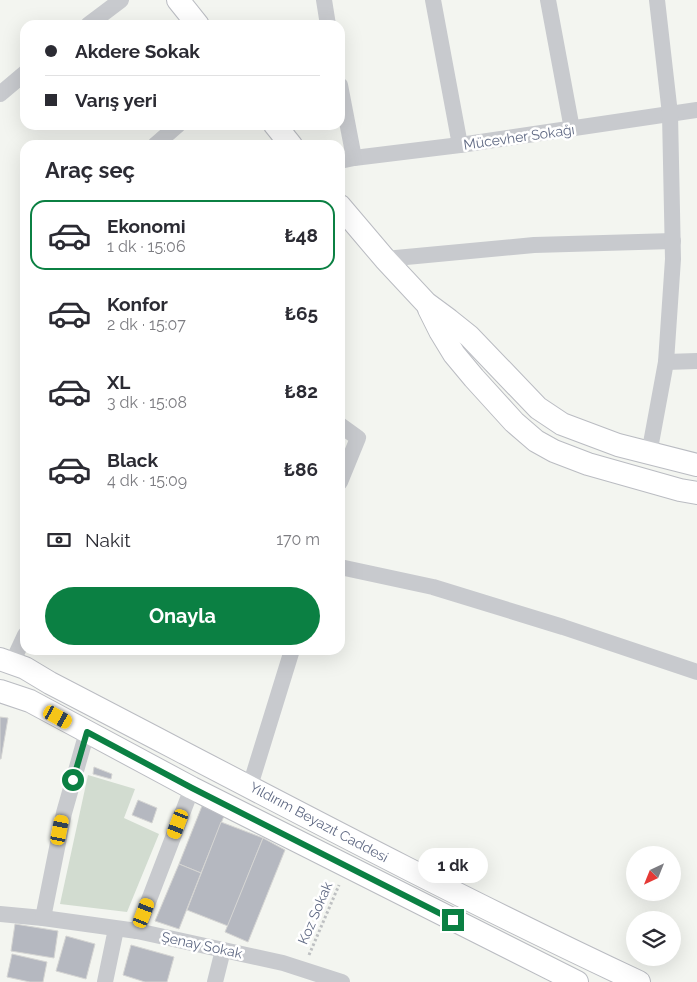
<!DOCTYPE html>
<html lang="tr">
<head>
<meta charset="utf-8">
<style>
  body { margin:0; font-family:Raleway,sans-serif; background:#f7f7f7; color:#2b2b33; height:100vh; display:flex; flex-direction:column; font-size:19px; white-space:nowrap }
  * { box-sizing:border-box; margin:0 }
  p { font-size:16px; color:#7c7c81 }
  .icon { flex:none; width:28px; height:28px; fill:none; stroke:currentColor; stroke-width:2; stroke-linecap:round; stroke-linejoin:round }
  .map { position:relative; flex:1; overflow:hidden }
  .side { position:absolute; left:20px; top:140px; width:325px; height:515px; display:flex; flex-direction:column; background:#fff; border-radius:15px; box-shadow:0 5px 20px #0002 }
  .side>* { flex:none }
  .hud { position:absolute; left:20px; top:20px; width:325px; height:110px; border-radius:15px; box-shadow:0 5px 20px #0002; display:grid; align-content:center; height:110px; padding:0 25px; background:#fff }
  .needle { width:32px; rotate:223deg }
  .controls { position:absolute; left:626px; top:846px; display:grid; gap:10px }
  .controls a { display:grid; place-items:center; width:55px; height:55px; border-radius:50%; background:#fff; box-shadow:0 5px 20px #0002; font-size:25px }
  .end { position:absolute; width:22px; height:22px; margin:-11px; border:6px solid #0b8043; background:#fff; box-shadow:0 0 0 2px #fff }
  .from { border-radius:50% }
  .bubble { position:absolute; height:35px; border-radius:18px; background:#fff; box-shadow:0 5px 20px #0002; font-size:16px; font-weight:700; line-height:35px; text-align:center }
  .car { position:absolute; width:15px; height:30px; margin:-15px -8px; border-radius:6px; box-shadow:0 0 4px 1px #0007; background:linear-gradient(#f5c518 24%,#345 0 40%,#f5c518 0 76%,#345 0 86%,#f5c518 0) }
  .hud b { display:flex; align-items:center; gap:18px; height:48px; font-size:19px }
  .hud b+b { border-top:1px solid #e1e1e2 }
  .hud i { width:12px; height:12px; background:#2b2b33 }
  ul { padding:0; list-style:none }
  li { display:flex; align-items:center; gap:15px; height:70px; margin:0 10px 8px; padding:0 15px; border:2px solid transparent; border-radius:15px }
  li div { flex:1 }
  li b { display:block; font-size:19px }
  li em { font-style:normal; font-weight:700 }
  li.selected { border-color:#0b8043 }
  li>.icon { width:45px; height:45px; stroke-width:1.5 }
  h2 { padding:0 25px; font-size:22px; line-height:60px }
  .pay { display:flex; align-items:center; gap:12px; height:55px; padding:0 25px; font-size:19px }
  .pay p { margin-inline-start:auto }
  .primary-button { display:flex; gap:10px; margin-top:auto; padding:10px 25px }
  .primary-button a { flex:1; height:58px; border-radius:30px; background:#0b8043; color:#fff; font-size:20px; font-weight:700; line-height:58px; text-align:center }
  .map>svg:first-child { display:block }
  .green { fill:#d2dcd0 }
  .building { fill:#b5b8c0; stroke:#d5d5d3 }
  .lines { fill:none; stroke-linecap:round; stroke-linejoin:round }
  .secondary-casing { stroke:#babcc2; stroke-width:24 }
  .path { stroke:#bec0c2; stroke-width:3; stroke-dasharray:2.5 2.5; stroke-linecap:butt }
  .minor { stroke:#c8cace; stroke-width:16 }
  .secondary { stroke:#fff; stroke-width:22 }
  .route { stroke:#0b8043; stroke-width:6 }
  .labels { text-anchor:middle; stroke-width:5; stroke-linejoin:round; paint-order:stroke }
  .street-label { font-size:14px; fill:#606a84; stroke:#fff }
</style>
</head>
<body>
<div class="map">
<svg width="697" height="982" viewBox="0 0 697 982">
  <rect width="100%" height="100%" fill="#f3f5f0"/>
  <!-- green -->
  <path class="green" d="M88,775L135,789L124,818L159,834L127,912L60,904Z"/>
  <!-- building -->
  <g class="building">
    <path d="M0,717L8,718L1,759H0Z"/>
    <path d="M94,767L112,774L111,779L93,774Z"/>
    <path d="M138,800L157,808L152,823L132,815Z"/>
    <path d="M202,806L224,816L201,873L179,864Z"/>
    <path d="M221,822L263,838L228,926L187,910Z"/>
    <path d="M263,838L285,850L248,942L225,932Z"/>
    <path d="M179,864L201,873L179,929L155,921Z"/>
    <path d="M15,924L58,931L54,958L11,951Z"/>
    <path d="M66,936L95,944L86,979L56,971Z"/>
    <path d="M131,945L174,957L167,982H145L123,975Z"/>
    <path d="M12,954L47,962L43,982H30L7,977Z"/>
  </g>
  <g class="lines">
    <defs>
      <g id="secondary">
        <path d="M178,0L198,25"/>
        <path d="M275,125L291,145"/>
        <path d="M340,206L385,259L426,303L449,320L469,336L538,408L562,424L618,445L697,465"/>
        <path d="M429,309L440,331L454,354L474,378L514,422L536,441L554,451L588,464L680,490L697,493"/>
        <path d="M0,659L25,668L50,683C245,784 440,889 639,982"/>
        <path d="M0,691L30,701L192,788L577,982"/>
      </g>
    </defs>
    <!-- secondary casing -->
    <use href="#secondary" class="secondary-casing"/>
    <!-- path -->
    <path class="path" d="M309,955L339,885"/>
    <!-- minor -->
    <g class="minor">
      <path d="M324,0L328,25"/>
      <path d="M433,0L460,145"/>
      <path d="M548,0L572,129"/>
      <path d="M88,25L121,0"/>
      <path d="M340,85L354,158"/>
      <path d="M0,94L25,73"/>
      <path d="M155,145L178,125"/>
      <path d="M340,161L354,158L460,145L697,110"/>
      <path d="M385,259L534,245L673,241"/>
      <path d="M666,362L697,361"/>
      <path d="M340,425L358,438L340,482"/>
      <path d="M649,454L666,362L673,259L670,114L657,0"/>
      <path d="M340,567L433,587L563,627L697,672"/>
      <path d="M12,663L25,635"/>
      <path d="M250,786L292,650"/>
      <path d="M0,914L43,918L137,931L283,963L342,982"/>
      <path d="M43,918L64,813L87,732"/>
      <path d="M137,931L192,788"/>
      <path d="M105,982L116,929"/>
      <path d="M215,982L223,950"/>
    </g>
    <!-- secondary -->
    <use href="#secondary" class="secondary"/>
  </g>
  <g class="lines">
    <!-- route -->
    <path class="route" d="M73,780L87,732L192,788L453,920"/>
  </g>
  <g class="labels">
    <!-- street labels -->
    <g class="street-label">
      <text transform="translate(519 137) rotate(-8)" y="5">Mücevher Sokağı</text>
      <text transform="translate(319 822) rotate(28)" y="5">Yıldırım Beyazıt Caddesi</text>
      <text transform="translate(315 913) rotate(-67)" y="5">Koz Sokak</text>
      <text transform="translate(202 945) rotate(12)" y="5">Şenay Sokak</text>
    </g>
  </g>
</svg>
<div class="controls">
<a><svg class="needle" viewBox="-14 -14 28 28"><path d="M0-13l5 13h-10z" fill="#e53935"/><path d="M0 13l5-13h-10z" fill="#7c7c81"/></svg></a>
<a><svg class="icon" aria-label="layers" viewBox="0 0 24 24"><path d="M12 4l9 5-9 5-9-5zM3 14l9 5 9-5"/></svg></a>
</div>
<i class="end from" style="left:73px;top:780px"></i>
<i class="end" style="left:453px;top:920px"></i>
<div class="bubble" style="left:418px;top:848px;width:70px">1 dk</div>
<i class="car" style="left:58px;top:717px;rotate:119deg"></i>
<i class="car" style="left:178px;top:824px;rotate:201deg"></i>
<i class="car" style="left:60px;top:830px;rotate:11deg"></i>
<i class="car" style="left:144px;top:913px;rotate:21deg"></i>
<div class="hud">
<b><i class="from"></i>Akdere Sokak</b>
<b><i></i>Varış yeri</b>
</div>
<section class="side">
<h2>Araç seç</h2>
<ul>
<li class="selected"><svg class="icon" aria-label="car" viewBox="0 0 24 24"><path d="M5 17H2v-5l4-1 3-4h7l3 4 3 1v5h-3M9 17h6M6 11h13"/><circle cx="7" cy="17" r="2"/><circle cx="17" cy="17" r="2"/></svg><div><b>Ekonomi</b><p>1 dk · 15:06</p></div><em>₺48</em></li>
<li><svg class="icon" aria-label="car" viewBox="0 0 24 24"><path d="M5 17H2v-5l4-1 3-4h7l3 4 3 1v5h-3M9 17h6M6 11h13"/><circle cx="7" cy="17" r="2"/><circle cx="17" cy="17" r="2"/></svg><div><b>Konfor</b><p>2 dk · 15:07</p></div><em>₺65</em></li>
<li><svg class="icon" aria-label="car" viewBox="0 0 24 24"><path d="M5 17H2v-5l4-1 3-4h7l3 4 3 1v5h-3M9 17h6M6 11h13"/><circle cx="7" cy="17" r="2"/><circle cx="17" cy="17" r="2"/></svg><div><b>XL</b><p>3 dk · 15:08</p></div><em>₺82</em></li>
<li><svg class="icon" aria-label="car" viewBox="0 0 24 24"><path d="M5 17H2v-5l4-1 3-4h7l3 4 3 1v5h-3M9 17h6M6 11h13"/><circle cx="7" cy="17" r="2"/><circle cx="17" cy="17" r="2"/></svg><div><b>Black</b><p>4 dk · 15:09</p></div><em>₺86</em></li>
</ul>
<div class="pay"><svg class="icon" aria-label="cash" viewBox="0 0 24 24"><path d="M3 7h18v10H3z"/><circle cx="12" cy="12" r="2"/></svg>Nakit<p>170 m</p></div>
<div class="primary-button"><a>Onayla</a></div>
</section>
</div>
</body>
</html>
